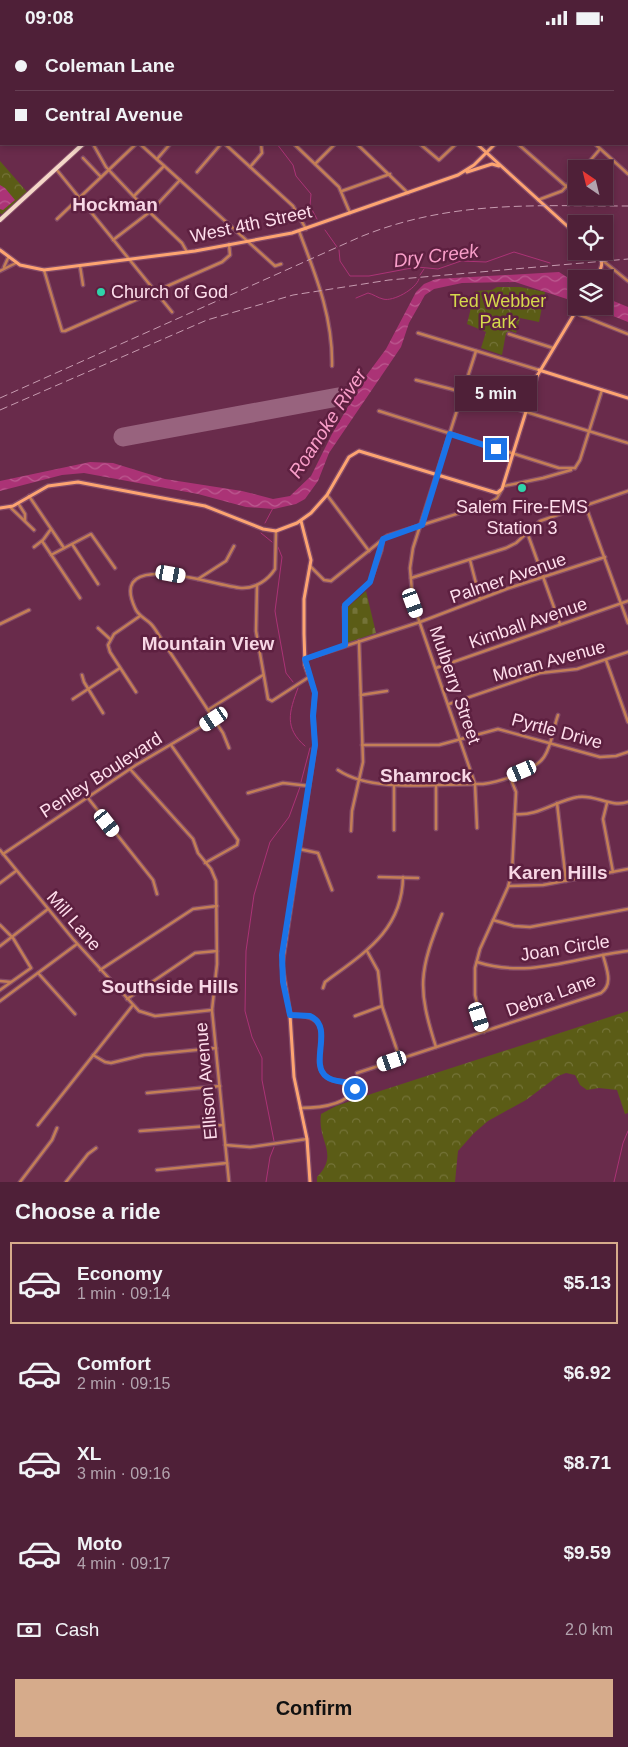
<!DOCTYPE html>
<html lang="en">
<head>
<meta charset="utf-8">
<style>
  body { margin:0; font-family:Arial,sans-serif; background:#552840; color:#f1f3f6; height:100vh; display:flex; flex-direction:column; font-size:19px; white-space:nowrap }
  * { box-sizing:border-box; margin:0 }
  p { font-size:16px; color:#b3a3ae }
  .icon { flex:none; width:28px; height:28px; fill:none; stroke:currentColor; stroke-width:2; stroke-linecap:round; stroke-linejoin:round }
  .map { position:relative; height:1147px; overflow:hidden }
  .side { display:flex; flex-direction:column; background:#4f2038; flex:1 }
  .side>* { flex:none }
  .hud { position:absolute; left:0px; top:0px; width:629px; height:110px; box-shadow:0 2px 8px #0003,0 0 0 1px #663e53; display:grid; align-content:center; height:110px; padding:0 15px; background:#4f2038 }
  .needle { width:32px; rotate:325deg }
  .controls { position:absolute; left:568px; top:125px; display:grid; gap:10px }
  .controls a { display:grid; place-items:center; width:45px; height:45px; border-radius:0px; background:#4f2038; box-shadow:0 2px 8px #0003,0 0 0 1px #663e53; font-size:25px }
  .end { position:absolute; width:22px; height:22px; margin:-11px; border:6px solid #1a73e8; background:#fff; box-shadow:0 0 0 2px #fff }
  .from { border-radius:50% }
  .bubble { position:absolute; height:35px; border-radius:0px; background:#4f2038; box-shadow:0 2px 8px #0003,0 0 0 1px #663e53; font-size:16px; font-weight:600; line-height:35px; text-align:center }
  .car { position:absolute; width:15px; height:30px; margin:-15px -8px; border-radius:6px; box-shadow:0 0 4px 1px #0007; background:linear-gradient(#fff 24%,#345 0 40%,#fff 0 76%,#345 0 86%,#fff 0) }
  .hud b { display:flex; align-items:center; gap:18px; height:48px; font-size:19px }
  .hud b+b { border-top:1px solid #663e53 }
  .hud i { width:12px; height:12px; background:#f1f3f6 }
  ul { padding:0; list-style:none }
  li { display:flex; align-items:center; gap:15px; height:82px; margin:0 10px 8px; padding:0 5px; border:2px solid transparent; border-radius:0px }
  li div { flex:1 }
  li b { display:block; font-size:19px }
  li em { font-style:normal; font-weight:600 }
  li.active { border-color:#d6ab8b }
  li>.icon { width:45px; height:45px; stroke-width:1.5 }
  h2 { padding:0 15px; font-size:22px; line-height:60px }
  .pay { display:flex; align-items:center; gap:12px; height:55px; padding:0 15px; font-size:19px }
  .pay p { margin-inline-start:auto }
  .primary-button { display:flex; gap:10px; margin-top:auto; padding:10px 15px }
  .primary-button a { flex:1; height:58px; border-radius:0px; background:#d6ab8b; color:#111; font-size:20px; font-weight:600; line-height:58px; text-align:center }
  .status { display:flex; justify-content:space-between; align-items:center; height:35px; padding:0 25px; background:#4f2038; direction:ltr }
  .status svg { height:14px; fill:currentColor }
  .map>svg:first-child { display:block }
  .forest { fill:url(#forest-crowns) }
  .cemetery { fill:url(#cemetery-stones) }
  .water { fill:url(#water-waves) }
  .lines { fill:none; stroke-linecap:round; stroke-linejoin:round }
  .stream { stroke:#ab3376; stroke-width:1 }
  .runway { stroke:#98637e; stroke-width:19 }
  .street-casing { stroke:#844b68; stroke-width:5 }
  .secondary-casing { stroke:#844b68; stroke-width:5.5 }
  .primary-casing { stroke:#844b68; stroke-width:6 }
  .street { stroke:#c47e56; stroke-width:2.5 }
  .secondary { stroke:#fda471; stroke-width:3 }
  .primary { stroke:#f4d7c8; stroke-width:4 }
  .rail { stroke:#c79bb0; stroke-width:1; stroke-dasharray:8 4; stroke-linecap:butt }
  .route { stroke:#1a73e8; stroke-width:6 }
  .poi-dot { fill:#2fd4aa; stroke:#5d2040; stroke-width:2 }
  .labels { text-anchor:middle; stroke-width:5; stroke-linejoin:round; paint-order:stroke }
  .street-label { font-size:18px; fill:#fedeec; stroke:#5d2040 }
  .poi-label { font-size:18px; fill:#fedeec; stroke:#5d2040; text-anchor:start }
  .park-label { font-size:18px; fill:#d6d94c; stroke:#5d2040 }
  .neighbourhood-label { font-size:19px; font-weight:bold; fill:#f7d7e5; stroke:#5d2040 }
  .water-label { font-size:19px; font-style:italic; fill:#f99ec9; stroke:#5d2040 }
</style>
</head>
<body>
<div class="status"><b>09:08</b><svg viewBox="0 0 49 12"><path d="M0 12V9h3v3zM5 12V6h3v6zM10 12V3h3v9zM15 12V0h3v12zM26 1h20v11H26zM47 4h2v5h-2z"/></svg></div>
<div class="map">
<svg width="628" height="1147" viewBox="0 0 628 1147">
  <defs>
    <pattern id="forest-crowns" width="20" height="18" patternUnits="userSpaceOnUse" patternTransform="scale(1.25)"><rect width="20" height="18" fill="#5b5c16"/><path d="M2 6a3 3 0 1 1 6 0M12 15a3 3 0 1 1 6 0" fill="none" stroke="#747338"/></pattern>
    <pattern id="cemetery-stones" width="16" height="16" patternUnits="userSpaceOnUse" patternTransform="scale(1.25)"><rect width="16" height="16" fill="#5b5c16"/><path d="M2 7V4a2 2 0 0 1 4 0v3zM10 15v-3a2 2 0 0 1 4 0v3z" fill="#747338"/></pattern>
    <pattern id="water-waves" width="16" height="10" patternUnits="userSpaceOnUse" patternTransform="scale(1.25)"><rect width="16" height="10" fill="#ab3376"/><path d="M0 5q4-4 8 0t8 0" fill="none" stroke="#bc5a90"/></pattern>
  </defs>
  <rect width="100%" height="100%" fill="#692b4b"/>
  <!-- forest -->
  <g class="forest">
    <path d="M0,126L28,158L3,181L0,178Z"/>
    <path d="M497,252H520L545,257L539,287L520,283L516,298L511,296L506,298L502,320L481,313L486,297L467,289L475,256L492,255Z"/>
    <path d="M628,976V1078L625,1079L617,1055L599,1053L587,1055L580,1050L575,1040L566,1038L558,1041L526,1065L488,1086L474,1098L458,1116L455,1147H317V1142C340,1118 317,1107 321,1079L336,1071L374,1058Z"/>
  </g>
  <!-- cemetery -->
  <path class="cemetery" d="M366,556L376,598L347,608V573Z"/>
  <!-- water -->
  <g class="water">
    <path d="M0,150L5,153L15,165L3,175L0,174Z"/>
    <path d="M559,237L576,248V267L515,247L462,248L434,254L425,260L409,288L401,312L329,418L318,446L305,464L296,469L274,474L246,472L198,459L84,438L62,440L0,456V446L90,427L113,428L165,444L242,456L273,464L290,461L311,441L332,399L366,341L386,314L416,257L424,249L436,244Z"/>
    <path d="M604,262L628,272V287L588,271H604Z"/>
  </g>
  <g class="lines">
    <!-- stream -->
    <g class="stream">
      <path d="M222,0L223,1"/>
      <path d="M554,0L555,1"/>
      <path d="M628,82V83"/>
      <path d="M277,109L293,130L296,141L311,159L310,171L317,184"/>
      <path d="M325,195L337,212"/>
      <path d="M339,215L340,226L350,241H369L417,232L438,234L461,226L486,227L514,217L550,228"/>
      <path d="M420,240L424,234"/>
      <path d="M356,263L368,258C373,259 378,263 383,264C393,267 416,254 419,244"/>
      <path d="M265,488L273,473"/>
      <path d="M261,498L272,507"/>
      <path d="M278,512L282,522L275,576L277,588L286,638L293,647"/>
      <path d="M298,653C289,677 284,693 305,711"/>
      <path d="M301,747L310,713"/>
      <path d="M274,1106L262,1045V1023L252,1002L245,976L246,916L254,860L270,807L289,782L300,752"/>
      <path d="M266,1147L270,1122L274,1112"/>
      <path d="M614,1147L623,1108L628,1096"/>
    </g>
    <!-- runway -->
    <path class="runway" d="M123,402L338,362"/>
    <defs>
      <g id="street">
        <path d="M98,0L99,1"/>
        <path d="M208,0L209,1"/>
        <path d="M261,0L262,1"/>
        <path d="M399,0L400,1"/>
        <path d="M476,0L477,1"/>
        <path d="M533,0V1"/>
        <path d="M575,0L576,1"/>
        <path d="M419,1L420,0"/>
        <path d="M0,53L1,52"/>
        <path d="M93,109L106,132L140,168L182,208L187,217"/>
        <path d="M140,109L275,231L281,229"/>
        <path d="M225,109L293,171L306,194"/>
        <path d="M294,109L339,152L350,178"/>
        <path d="M357,109L408,158"/>
        <path d="M420,109L439,125L456,109"/>
        <path d="M518,109L567,152"/>
        <path d="M595,109L628,139"/>
        <path d="M83,123L101,142"/>
        <path d="M157,124L170,109"/>
        <path d="M315,129L335,109"/>
        <path d="M250,132L262,118L261,109"/>
        <path d="M56,134L172,277"/>
        <path d="M583,134L600,114"/>
        <path d="M197,137L221,109"/>
        <path d="M342,156L390,139"/>
        <path d="M134,161L164,131"/>
        <path d="M538,165L562,156L576,141"/>
        <path d="M57,184L136,109"/>
        <path d="M299,196C316,241 333,282 332,331"/>
        <path d="M113,205L151,176L180,145"/>
        <path d="M602,225L628,246"/>
        <path d="M80,231L83,250"/>
        <path d="M4,232L8,223"/>
        <path d="M44,235L62,296H65L222,227L230,220L229,209"/>
        <path d="M0,236L16,228"/>
        <path d="M580,280L628,299"/>
        <path d="M418,298L539,335"/>
        <path d="M509,299L553,313"/>
        <path d="M476,316L413,513L410,533L413,568L475,749L477,793"/>
        <path d="M416,345L451,354L628,408"/>
        <path d="M379,376L559,433H575"/>
        <path d="M575,433L580,425L602,355"/>
        <path d="M504,451L543,443L571,435"/>
        <path d="M327,460L369,516"/>
        <path d="M29,461L64,513"/>
        <path d="M18,468L25,479V486"/>
        <path d="M10,472L34,495"/>
        <path d="M586,472L628,588"/>
        <path d="M527,497L560,589"/>
        <path d="M42,506L80,563"/>
        <path d="M72,509L98,549"/>
        <path d="M34,512L43,505L51,494"/>
        <path d="M51,520L91,499L115,533"/>
        <path d="M470,525L480,564"/>
        <path d="M310,531L324,545L331,546L387,501L488,469L497,463L501,456"/>
        <path d="M411,543L506,513L516,508L540,486L628,456"/>
        <path d="M198,544L226,526L234,511"/>
        <path d="M257,550L256,596L268,664L272,666L309,642"/>
        <path d="M0,589L29,575"/>
        <path d="M98,593L110,604"/>
        <path d="M345,610L344,572L370,547L381,516L383,504"/>
        <path d="M305,624L420,587L509,553L605,522"/>
        <path d="M606,625L628,687"/>
        <path d="M436,633L628,566"/>
        <path d="M82,640L84,647L103,678"/>
        <path d="M136,657L110,617L108,610L114,599L140,581"/>
        <path d="M361,660L387,656"/>
        <path d="M73,664L120,633"/>
        <path d="M449,669L540,638L577,634L628,617"/>
        <path d="M208,675L263,640"/>
        <path d="M171,710L238,805L237,810L205,828"/>
        <path d="M362,710H439L498,694L600,722L616,721L628,717"/>
        <path d="M229,713L223,698L162,605C158,599 155,593 151,589C145,583 138,581 135,573C106,510 224,554 243,553C256,553 268,545 275,534L276,496"/>
        <path d="M130,734L193,804L198,818L211,834L216,846L217,929L212,975L229,1147"/>
        <path d="M338,735C373,759 441,748 483,749C499,747 535,736 544,722C552,710 553,694 558,680"/>
        <path d="M394,749V795"/>
        <path d="M248,758L283,748L309,751"/>
        <path d="M88,763L153,845L157,859"/>
        <path d="M557,768L566,846"/>
        <path d="M607,768L603,784L613,837"/>
        <path d="M515,779C537,782 557,765 578,762C595,759 611,773 628,767"/>
        <path d="M436,794V749"/>
        <path d="M351,796L352,776L363,727L359,606"/>
        <path d="M299,814L318,818L332,855"/>
        <path d="M0,815L73,904L139,976L155,981L212,975"/>
        <path d="M3,819L136,730L214,684"/>
        <path d="M379,842L418,843"/>
        <path d="M0,848L16,836"/>
        <path d="M509,851L543,850L628,834"/>
        <path d="M493,885L514,891L530,892L628,874"/>
        <path d="M0,890L13,903L31,933L0,955"/>
        <path d="M0,911L48,874"/>
        <path d="M367,916L378,936L382,971L400,1024"/>
        <path d="M477,927C530,944 575,922 628,916"/>
        <path d="M100,935L193,874L217,871"/>
        <path d="M38,938L75,979"/>
        <path d="M0,946L11,947"/>
        <path d="M323,953L325,947C364,918 402,896 403,842"/>
        <path d="M127,964L195,918L217,916"/>
        <path d="M0,966L77,909"/>
        <path d="M290,980C348,979 303,1026 327,1042C333,1047 342,1046 350,1047L355,1054C345,1071 318,1073 300,1073"/>
        <path d="M355,981L382,971"/>
        <path d="M484,997L475,960V933L480,914L508,852L512,837L516,757L510,742"/>
        <path d="M436,1012C417,953 419,936 442,879"/>
        <path d="M93,1020L105,1027L111,1028L144,1020L216,1013"/>
        <path d="M357,1038L601,958C614,949 606,933 603,920"/>
        <path d="M147,1058L220,1051"/>
        <path d="M38,1090L133,970"/>
        <path d="M140,1096L223,1090"/>
        <path d="M225,1110L250,1112L307,1104"/>
        <path d="M157,1135L227,1128"/>
        <path d="M20,1147L52,1105L57,1093"/>
        <path d="M66,1147L88,1119L96,1113"/>
      </g>
      <g id="secondary">
        <path d="M359,0L360,1"/>
        <path d="M594,1L595,0"/>
        <path d="M477,109L576,199"/>
        <path d="M467,137L492,129L499,131"/>
        <path d="M0,215L20,230L44,235L195,216L292,198L458,140L474,130L495,109"/>
        <path d="M596,244C602,232 605,227 596,216"/>
        <path d="M539,335L628,363"/>
        <path d="M0,473L13,471L48,451L78,447L205,471L263,494L276,496L297,488L311,478L327,460L349,422L359,416L497,458L502,454L537,341L579,271"/>
        <path d="M301,486L311,525L304,564V599L305,630L315,658L313,681L315,710L282,930L290,980L294,1042L307,1104L310,1147"/>
      </g>
      <g id="primary">
        <path d="M182,1L183,0"/>
        <path d="M0,185L83,109"/>
      </g>
    </defs>
    <!-- street casing -->
    <use href="#street" class="street-casing"/>
    <!-- secondary casing -->
    <use href="#secondary" class="secondary-casing"/>
    <!-- primary casing -->
    <use href="#primary" class="primary-casing"/>
    <!-- street -->
    <use href="#street" class="street"/>
    <!-- secondary -->
    <use href="#secondary" class="secondary"/>
    <!-- primary -->
    <use href="#primary" class="primary"/>
    <!-- rail -->
    <g class="rail">
      <path d="M0,363L360,202C450,165 534,171 628,171"/>
      <path d="M0,375L207,285L293,260L389,245L628,224"/>
    </g>
  </g>
  <g class="lines">
    <!-- route -->
    <path class="route" d="M355,1054L350,1048C342,1046 333,1047 327,1042C308,1029 335,992 310,981L290,980L283,947L282,920L315,710L313,681L315,658L305,624L345,610V570L370,547L383,504L422,490L450,399L496,414"/>
  </g>
  <!-- markers -->
  <g class="poi-dot">
    <circle cx="101" cy="257" r="5"/>
    <circle cx="522" cy="453" r="5"/>
  </g>
  <g class="labels">
    <!-- street labels -->
    <g class="street-label">
      <text transform="translate(251 189) rotate(-12)" y="6">West 4th Street</text>
      <text transform="translate(508 543) rotate(-19)" y="6">Palmer Avenue</text>
      <text transform="translate(528 588) rotate(-19)" y="6">Kimball Avenue</text>
      <text transform="translate(549 626) rotate(-15)" y="6">Moran Avenue</text>
      <text transform="translate(455 650) rotate(71)" y="6">Mulberry Street</text>
      <text transform="translate(557 696) rotate(15)" y="6">Pyrtle Drive</text>
      <text transform="translate(101 740) rotate(-33)" y="6">Penley Boulevard</text>
      <text transform="translate(74 886) rotate(49)" y="6">Mill Lane</text>
      <text transform="translate(565 913) rotate(-9)" y="6">Joan Circle</text>
      <text transform="translate(551 960) rotate(-20)" y="6">Debra Lane</text>
      <text transform="translate(206 1046) rotate(-95)" y="6">Ellison Avenue</text>
    </g>
    <!-- poi labels -->
    <g class="poi-label">
      <text x="111" y="263">Church of God</text>
      <text x="522" y="478" text-anchor="middle">Salem Fire-EMS<tspan x="522" dy="21">Station 3</tspan></text>
    </g>
    <!-- park labels -->
    <g class="park-label">
      <text x="498" y="272">Ted Webber<tspan x="498" dy="21">Park</tspan></text>
    </g>
    <!-- neighbourhood labels -->
    <g class="neighbourhood-label">
      <text x="115" y="176">Hockman</text>
      <text x="208" y="615">Mountain View</text>
      <text x="426" y="747">Shamrock</text>
      <text x="558" y="844">Karen Hills</text>
      <text x="170" y="958">Southside Hills</text>
    </g>
    <!-- water labels -->
    <g class="water-label">
      <text transform="translate(436 220) rotate(-7)" y="7">Dry Creek</text>
      <text transform="translate(327 388) rotate(-57)" y="7">Roanoke River</text>
    </g>
  </g>
</svg>
<div class="controls">
<a><svg class="needle" viewBox="-14 -14 28 28"><path d="M0-13l5 13h-10z" fill="#e53935"/><path d="M0 13l5-13h-10z" fill="#b3a3ae"/></svg></a>
<a><svg class="icon" aria-label="locate" viewBox="0 0 24 24"><circle cx="12" cy="12" r="6"/><path d="M12 2v4M12 18v4M2 12h4M18 12h4"/></svg></a>
<a><svg class="icon" aria-label="layers" viewBox="0 0 24 24"><path d="M12 4l9 5-9 5-9-5zM3 14l9 5 9-5"/></svg></a>
</div>
<i class="end from" style="left:355px;top:1054px"></i>
<i class="end" style="left:496px;top:414px"></i>
<div class="bubble" style="left:455px;top:341px;width:82px">5 min</div>
<i class="car" style="left:171px;top:539px;rotate:100deg"></i>
<i class="car" style="left:413px;top:568px;rotate:160deg"></i>
<i class="car" style="left:214px;top:684px;rotate:236deg"></i>
<i class="car" style="left:522px;top:736px;rotate:247deg"></i>
<i class="car" style="left:107px;top:788px;rotate:142deg"></i>
<i class="car" style="left:479px;top:982px;rotate:162deg"></i>
<i class="car" style="left:392px;top:1026px;rotate:251deg"></i>
<div class="hud">
<b><i class="from"></i>Coleman Lane</b>
<b><i></i>Central Avenue</b>
</div>
</div>
<section class="side">
<h2>Choose a ride</h2>
<ul>
<li class="active"><svg class="icon" aria-label="car" viewBox="0 0 24 24"><path d="M5 17H2v-5l4-1 3-4h7l3 4 3 1v5h-3M9 17h6M6 11h13"/><circle cx="7" cy="17" r="2"/><circle cx="17" cy="17" r="2"/></svg><div><b>Economy</b><p>1 min · 09:14</p></div><em>$5.13</em></li>
<li><svg class="icon" aria-label="car" viewBox="0 0 24 24"><path d="M5 17H2v-5l4-1 3-4h7l3 4 3 1v5h-3M9 17h6M6 11h13"/><circle cx="7" cy="17" r="2"/><circle cx="17" cy="17" r="2"/></svg><div><b>Comfort</b><p>2 min · 09:15</p></div><em>$6.92</em></li>
<li><svg class="icon" aria-label="car" viewBox="0 0 24 24"><path d="M5 17H2v-5l4-1 3-4h7l3 4 3 1v5h-3M9 17h6M6 11h13"/><circle cx="7" cy="17" r="2"/><circle cx="17" cy="17" r="2"/></svg><div><b>XL</b><p>3 min · 09:16</p></div><em>$8.71</em></li>
<li><svg class="icon" aria-label="car" viewBox="0 0 24 24"><path d="M5 17H2v-5l4-1 3-4h7l3 4 3 1v5h-3M9 17h6M6 11h13"/><circle cx="7" cy="17" r="2"/><circle cx="17" cy="17" r="2"/></svg><div><b>Moto</b><p>4 min · 09:17</p></div><em>$9.59</em></li>
</ul>
<div class="pay"><svg class="icon" aria-label="cash" viewBox="0 0 24 24"><path d="M3 7h18v10H3z"/><circle cx="12" cy="12" r="2"/></svg>Cash<p>2.0 km</p></div>
<div class="primary-button"><a>Confirm</a></div>
</section>
</body>
</html>
